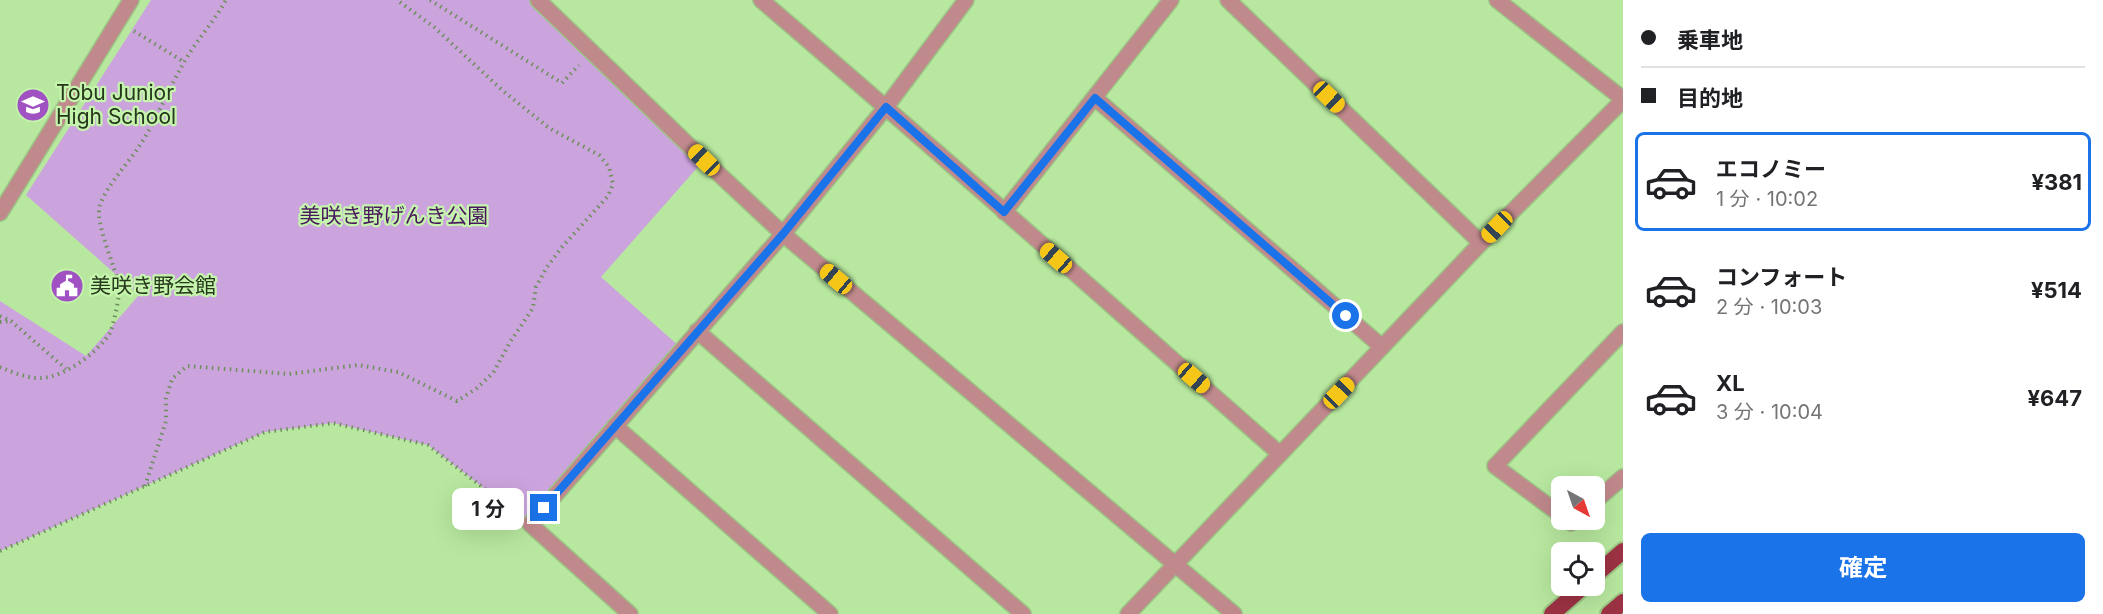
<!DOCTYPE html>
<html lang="ja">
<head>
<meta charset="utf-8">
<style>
  body { margin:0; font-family:Inter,"Noto Sans JP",sans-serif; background:#f6f6f6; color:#202124; height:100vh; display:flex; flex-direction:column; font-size:22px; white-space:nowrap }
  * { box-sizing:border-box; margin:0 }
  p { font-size:20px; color:#757577 }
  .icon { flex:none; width:33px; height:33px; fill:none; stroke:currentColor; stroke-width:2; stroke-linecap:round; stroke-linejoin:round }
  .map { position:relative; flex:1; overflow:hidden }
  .sheet { display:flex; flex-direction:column; background:#fff; width:480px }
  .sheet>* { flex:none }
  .guide { display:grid; align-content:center; height:132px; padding:0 18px; background:#fff }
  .needle { width:39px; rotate:140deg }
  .controls { position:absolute; left:1551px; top:476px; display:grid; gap:12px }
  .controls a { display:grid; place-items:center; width:54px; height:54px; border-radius:9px; background:#fff; box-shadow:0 6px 24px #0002; font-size:30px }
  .end { position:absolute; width:27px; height:27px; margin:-14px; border:8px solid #1a73e8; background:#fff; box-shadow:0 0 0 3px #fff }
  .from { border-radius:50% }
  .bubble { position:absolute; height:42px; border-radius:9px; background:#fff; box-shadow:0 6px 24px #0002; font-size:20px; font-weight:700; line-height:42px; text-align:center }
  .car { position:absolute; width:18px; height:36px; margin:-18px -9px; border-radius:8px; box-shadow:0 0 4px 2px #0007; background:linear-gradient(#f5c518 24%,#345 0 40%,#f5c518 0 76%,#345 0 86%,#f5c518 0) }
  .guide b { display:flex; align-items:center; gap:21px; height:57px; font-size:22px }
  .guide b+b { border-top:2px solid #e0e0e0 }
  .guide i { width:15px; height:15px; background:#202124 }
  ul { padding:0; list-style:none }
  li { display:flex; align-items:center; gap:18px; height:99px; margin:0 12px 9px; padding:0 6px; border:3px solid transparent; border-radius:9px }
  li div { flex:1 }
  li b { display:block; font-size:22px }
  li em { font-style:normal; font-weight:700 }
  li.on { border-color:#1a73e8 }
  li>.icon { width:54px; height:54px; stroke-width:1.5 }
  .action { display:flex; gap:12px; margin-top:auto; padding:12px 18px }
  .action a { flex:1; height:69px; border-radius:9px; background:#1a73e8; color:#fff; font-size:24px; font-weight:700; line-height:69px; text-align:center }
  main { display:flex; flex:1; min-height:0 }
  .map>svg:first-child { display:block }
  .green { fill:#cba4dd }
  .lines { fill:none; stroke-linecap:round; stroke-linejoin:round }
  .minor-casing { stroke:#9bc585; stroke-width:18 }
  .trunk-casing { stroke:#9bc585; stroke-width:20 }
  .path { stroke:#6e8e5c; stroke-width:4; stroke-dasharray:1.5 4.5; stroke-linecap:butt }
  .minor { stroke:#c0898c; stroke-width:15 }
  .trunk { stroke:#9c3243; stroke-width:16 }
  .route { stroke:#1a73e8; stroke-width:8 }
  .labels { text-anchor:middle; stroke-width:4.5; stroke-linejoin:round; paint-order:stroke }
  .poi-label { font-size:21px; fill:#26381b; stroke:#c5f5ac; text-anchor:start }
  .park-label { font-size:21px; fill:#49175c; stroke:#c5f5ac }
</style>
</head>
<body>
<main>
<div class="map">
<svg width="1623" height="614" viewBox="0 0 1623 614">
  <rect width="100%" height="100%" fill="#b8e89f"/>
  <!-- green -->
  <path class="green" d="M151,0H538L704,160L601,277L679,346L530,524L428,445L333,423L265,432L0,551V301L86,356L139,295L26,195Z"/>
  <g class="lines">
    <defs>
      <g id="minor">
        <path d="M538,0L704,160L783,234L1234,614"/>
        <path d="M761,0C936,149 1107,302 1280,454"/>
        <path d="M1228,0L1481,243"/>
        <path d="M1497,0L1623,99"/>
        <path d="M1095,98L1382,347"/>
        <path d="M1004,212L1171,0"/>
        <path d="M0,213L131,0"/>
        <path d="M697,331L1023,614"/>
        <path d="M615,426L830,614"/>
        <path d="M1594,502L1623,477"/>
        <path d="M1562,516L1495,466L1623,332"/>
        <path d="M1566,519L1571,523L1576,519"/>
        <path d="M630,614L530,524L783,234L886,107L966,0"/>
        <path d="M1128,614L1481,243L1623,100"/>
      </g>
      <g id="trunk">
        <path d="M1594,576L1623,551"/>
        <path d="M1552,614L1585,585"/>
        <path d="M1609,614L1623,602"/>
      </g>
    </defs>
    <!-- minor casing -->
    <use href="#minor" class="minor-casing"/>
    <!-- trunk casing -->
    <use href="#trunk" class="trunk-casing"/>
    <!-- path -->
    <g class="path">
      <path d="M430,0L562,83L579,65"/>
      <path d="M134,31L184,62"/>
      <path d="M0,316L11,321L66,369"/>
      <path d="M0,322L10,321"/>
      <path d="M0,367C12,372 26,378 39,378C64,378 97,353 110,333C113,327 120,295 119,289C117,268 94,224 100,205C108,183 128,164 140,145C157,119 168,90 183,64C195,42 213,23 226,0"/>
      <path d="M145,486L166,421V398L172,379L187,366L289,374L358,365L398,372L457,401L477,388L493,373L510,342L533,308L536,287L547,267L562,247L608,196L613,184L609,167L599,155L549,128L502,90L434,27L397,0"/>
      <path d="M0,551L265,432L333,423L428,445L516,513"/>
    </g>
    <!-- minor -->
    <use href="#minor" class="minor"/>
    <!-- trunk -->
    <use href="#trunk" class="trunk"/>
  </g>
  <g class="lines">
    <!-- route -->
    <path class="route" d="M544,508L783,234L886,107L1004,212L1095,98L1346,316"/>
  </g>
  <!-- icons -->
  <defs>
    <symbol id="school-disc" viewBox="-11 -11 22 22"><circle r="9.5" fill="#a152c2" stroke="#c5f5ac"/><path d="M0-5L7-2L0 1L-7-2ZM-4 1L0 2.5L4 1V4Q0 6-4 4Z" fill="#fff"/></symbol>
    <symbol id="civic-disc" viewBox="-11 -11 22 22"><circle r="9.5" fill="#a152c2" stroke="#c5f5ac"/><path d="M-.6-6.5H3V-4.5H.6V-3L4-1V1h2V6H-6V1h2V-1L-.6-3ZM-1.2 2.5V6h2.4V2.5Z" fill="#fff"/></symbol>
  </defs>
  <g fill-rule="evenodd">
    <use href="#school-disc" x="14" y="86" width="38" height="38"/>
    <use href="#civic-disc" x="48" y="267" width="38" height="38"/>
  </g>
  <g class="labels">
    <!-- poi labels -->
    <g class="poi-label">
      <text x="56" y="100">Tobu Junior<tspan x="56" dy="24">High School</tspan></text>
      <text x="90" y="293">美咲き野会館</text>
    </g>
    <!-- park labels -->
    <g class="park-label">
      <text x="394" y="223">美咲き野げんき公園</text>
    </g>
  </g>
</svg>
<div class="controls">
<a><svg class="needle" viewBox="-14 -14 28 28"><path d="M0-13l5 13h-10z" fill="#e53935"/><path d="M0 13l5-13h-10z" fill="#757577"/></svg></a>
<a><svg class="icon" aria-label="locate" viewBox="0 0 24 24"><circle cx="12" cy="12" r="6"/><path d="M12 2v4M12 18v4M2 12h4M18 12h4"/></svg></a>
</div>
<i class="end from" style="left:1346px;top:316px"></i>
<i class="end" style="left:544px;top:508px"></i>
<div class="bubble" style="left:452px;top:488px;width:72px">1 分</div>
<i class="car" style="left:1329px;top:97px;rotate:134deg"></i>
<i class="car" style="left:704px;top:160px;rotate:314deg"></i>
<i class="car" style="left:1497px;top:227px;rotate:224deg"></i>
<i class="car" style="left:1056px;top:258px;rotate:311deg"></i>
<i class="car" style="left:836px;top:279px;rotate:310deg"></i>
<i class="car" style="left:1194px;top:378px;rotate:131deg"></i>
<i class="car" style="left:1339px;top:393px;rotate:44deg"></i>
</div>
<section class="sheet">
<div class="guide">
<b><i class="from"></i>乗車地</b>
<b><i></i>目的地</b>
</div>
<ul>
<li class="on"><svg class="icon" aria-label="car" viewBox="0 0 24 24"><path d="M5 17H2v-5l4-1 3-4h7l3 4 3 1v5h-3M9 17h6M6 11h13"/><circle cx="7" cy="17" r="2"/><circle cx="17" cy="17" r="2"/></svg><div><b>エコノミー</b><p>1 分 · 10:02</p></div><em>¥381</em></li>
<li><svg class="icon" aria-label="car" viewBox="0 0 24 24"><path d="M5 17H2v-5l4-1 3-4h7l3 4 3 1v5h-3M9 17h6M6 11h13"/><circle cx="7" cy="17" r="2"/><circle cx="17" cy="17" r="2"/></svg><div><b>コンフォート</b><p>2 分 · 10:03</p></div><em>¥514</em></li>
<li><svg class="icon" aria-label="car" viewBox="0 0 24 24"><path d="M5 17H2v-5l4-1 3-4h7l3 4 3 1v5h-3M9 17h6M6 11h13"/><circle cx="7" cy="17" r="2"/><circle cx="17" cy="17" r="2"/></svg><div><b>XL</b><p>3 分 · 10:04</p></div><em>¥647</em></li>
</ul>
<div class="action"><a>確定</a></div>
</section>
</main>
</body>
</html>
